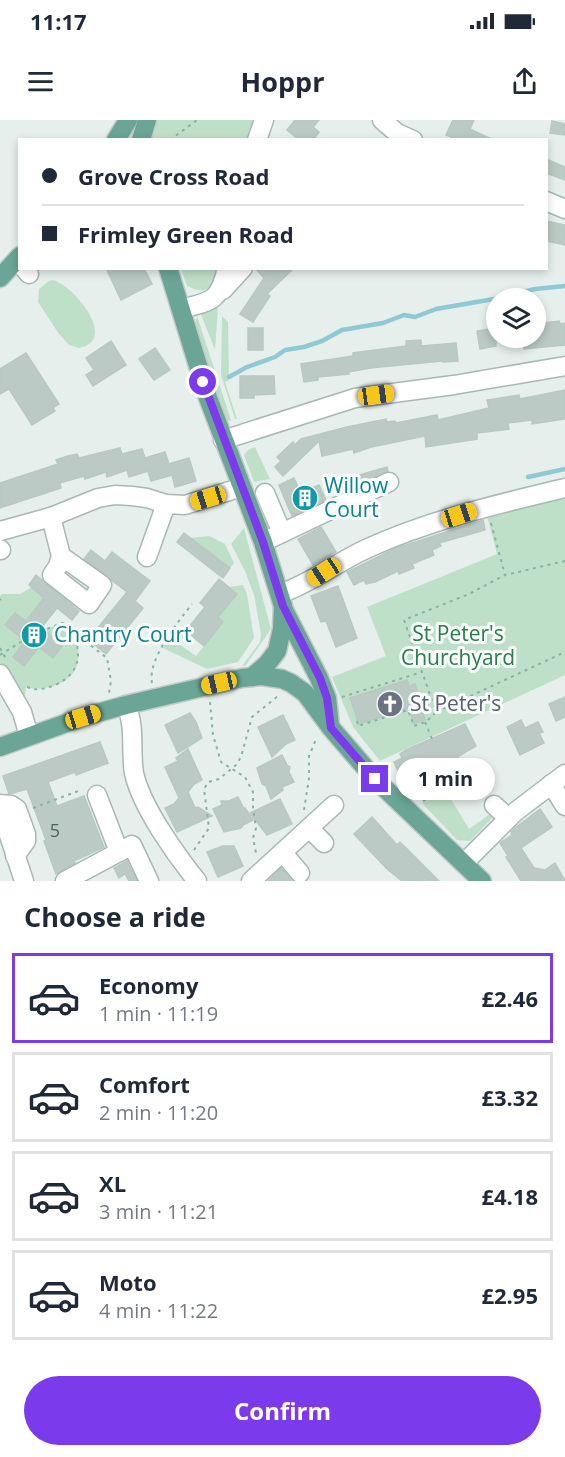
<!DOCTYPE html>
<html lang="en">
<head>
<meta charset="utf-8">
<style>
  body { margin:0; font-family:"Open Sans",sans-serif; background:#f6f6f7; color:#1f2937; height:100vh; display:flex; flex-direction:column; font-size:22px; white-space:nowrap }
  * { box-sizing:border-box; margin:0 }
  p { font-size:20px; color:#747a83 }
  .icon { flex:none; width:33px; height:33px; fill:none; stroke:currentColor; stroke-width:2; stroke-linecap:round; stroke-linejoin:round }
  .map { position:relative; height:761px; overflow:hidden }
  .side { display:flex; flex-direction:column; background:#fff; flex:1 }
  .side>* { flex:none }
  .hud { position:absolute; left:18px; top:18px; width:530px; height:132px; border-radius:0px; box-shadow:0 3px 9px #0003; display:grid; align-content:center; height:132px; padding:0 24px; background:#fff }
  .tools { position:absolute; left:486px; top:168px; display:grid; gap:12px }
  .tools a { display:grid; place-items:center; width:60px; height:60px; border-radius:50%; background:#fff; box-shadow:0 3px 9px #0003; font-size:30px }
  .end { position:absolute; width:27px; height:27px; margin:-14px; border:8px solid #7c3aed; background:#fff; box-shadow:0 0 0 3px #fff }
  .from { border-radius:50% }
  .bubble { position:absolute; height:42px; border-radius:21px; background:#fff; box-shadow:0 3px 9px #0003; font-size:20px; font-weight:700; line-height:42px; text-align:center }
  .car { position:absolute; width:18px; height:36px; margin:-18px -9px; border-radius:8px; box-shadow:0 0 4px 2px #0007; background:linear-gradient(#f5c518 24%,#345 0 40%,#f5c518 0 76%,#345 0 86%,#f5c518 0) }
  .hud b { display:flex; align-items:center; gap:21px; height:57px; font-size:22px }
  .hud b+b { border-top:2px solid #e0e1e3 }
  .hud i { width:15px; height:15px; background:#1f2937 }
  ul { padding:0; list-style:none }
  li { display:flex; align-items:center; gap:18px; height:90px; margin:0 12px 9px; padding:0 12px; border:3px solid #e0e1e3; border-radius:0px }
  li div { flex:1 }
  li b { display:block; font-size:22px }
  li em { font-style:normal; font-weight:700 }
  li.selected { border-color:#7c3aed }
  li>.icon { width:54px; height:54px; stroke-width:1.5 }
  h2 { padding:0 24px; font-size:27px; line-height:72px }
  .primary-button { display:flex; gap:12px; margin-top:auto; padding:12px 24px }
  .primary-button a { flex:1; height:69px; border-radius:36px; background:#7c3aed; color:#fff; font-size:24px; font-weight:700; line-height:69px; text-align:center }
  .status { display:flex; justify-content:space-between; align-items:center; height:42px; padding:0 30px; background:#fff; direction:ltr }
  .status svg { height:16px; fill:currentColor }
  header { display:flex; justify-content:space-between; align-items:center; height:78px; padding:0 24px; background:#fff; font-size:27px; font-weight:700 }
  .map>svg:first-child { display:block }
  .green { fill:#bfe0c8 }
  .lines { fill:none; stroke-linecap:round; stroke-linejoin:round }
  .stream { stroke:#8ec9d4; stroke-width:4.5 }
  .building { fill:#bbcac4; stroke:#b8c9c2; stroke-width:1.5 }
  .minor-casing { stroke:#a8b8b2; stroke-width:21 }
  .major-casing { stroke:#c2cac8; stroke-width:21 }
  .path { stroke:#86b3a5; stroke-width:2; stroke-dasharray:3 4.5; stroke-linecap:butt }
  .minor { stroke:#fff; stroke-width:18 }
  .major { stroke:#6aa596; stroke-width:18 }
  .route { stroke:#7c3aed; stroke-width:8 }
  .labels { text-anchor:middle; stroke-width:6; stroke-linejoin:round; paint-order:stroke }
  .number-label { font-size:18px; fill:#4a645c }
  .culture-label { font-size:21px; fill:#0d838f; stroke:#f7fbf9; text-anchor:start }
  .park-label { font-size:21px; fill:#2d7a4b; stroke:#f7fbf9 }
  .worship-label { font-size:21px; fill:#5b616d; stroke:#f7fbf9; text-anchor:start }
</style>
</head>
<body>
<div class="status"><b>11:17</b><svg viewBox="0 0 49 12"><path d="M0 12V9h3v3zM5 12V6h3v6zM10 12V3h3v9zM15 12V0h3v12zM26 1h20v11H26zM47 4h2v5h-2z"/></svg></div>
<header><svg class="icon" aria-label="menu" viewBox="0 0 24 24"><path d="M4 6h16M4 12h16M4 18h16"/></svg>Hoppr<svg class="icon" aria-label="share" viewBox="0 0 24 24"><path d="M12 15V3M7 8l5-5 5 5M5 13v7h14v-7"/></svg></header>
<div class="map">
<svg width="565" height="761" viewBox="0 0 565 761">
  <rect width="100%" height="100%" fill="#e6efeb"/>
  <!-- green -->
  <g class="green">
    <path d="M151,0H258L252,19L146,20Z"/>
    <path d="M181,149H220L219,156H215C212,173 200,173 187,166Z"/>
    <path d="M53,160C74,166 119,220 79,228L69,225L59,214L38,182L39,169L49,161Z"/>
    <path d="M216,187L218,189L215,230L200,192Z"/>
    <path d="M197,196L231,300L226,302L194,208Z"/>
    <path d="M222,196L228,202L229,255V260L225,262L237,299H235L221,255Z"/>
    <path d="M255,327L270,359L254,362L244,335L248,330Z"/>
    <path d="M565,371V555L380,641L353,607L332,557L386,536L367,487L497,434L485,388Z"/>
    <path d="M244,408L271,509L246,545L242,546L260,522L261,514L254,475L245,451L231,424Z"/>
    <path d="M209,416L225,424L234,443L230,448L190,418Z"/>
    <path d="M243,465L247,474L254,518L238,542L207,549L163,528L173,508L185,516L179,524L196,536L223,502L218,497L237,474L228,467Z"/>
    <path d="M32,467L44,478L26,501L15,493L5,505L25,521L13,537L24,546L39,527L53,538L63,525L44,510L62,503C77,505 82,535 76,548C68,565 43,572 26,567L25,579L0,542V476L2,474H20Z"/>
    <path d="M446,671L469,709L490,694L493,697L470,721L457,720L422,683Z"/>
  </g>
  <g class="lines">
    <!-- stream -->
    <g class="stream">
      <path d="M229,257L247,247L275,237L285,230L304,227L322,221L342,210L383,203L404,195L415,197L436,189L494,179L535,169L565,166"/>
      <path d="M528,357L565,349"/>
    </g>
  </g>
  <!-- building -->
  <g class="building">
    <path d="M295,0H319L313,7L319,12L313,20H299L287,10Z"/>
    <path d="M453,0H474L470,9L493,20H457L446,15Z"/>
    <path d="M552,1L565,4V15L550,13Z"/>
    <path d="M546,39L565,47V60L546,53Z"/>
    <path d="M546,101L565,105V125L546,121Z"/>
    <path d="M106,148H144L152,164L121,180Z"/>
    <path d="M255,148H294L267,174L270,176L253,202L240,194L264,158Z"/>
    <path d="M559,201L560,204L565,203V225L524,229L522,218H536V204Z"/>
    <rect x="248" y="208" width="15" height="22"/>
    <path d="M496,208V226L480,229L477,211Z"/>
    <path d="M421,220V226L456,223L458,241L443,242L442,241L370,248L349,252V254L318,257V260L304,262L301,244L353,236V233L406,226V221Z"/>
    <path d="M111,221L126,245L93,266L86,255L94,250L86,238Z"/>
    <path d="M155,228L170,250L154,260L139,239Z"/>
    <path d="M26,233L59,284L53,288L55,291L32,305L9,269L0,274V249Z"/>
    <path d="M240,256H274L275,274L254,275V278H240Z"/>
    <path d="M565,270V299L532,304V300L508,303L509,309L477,313V319L426,327L425,316L371,327L354,333L353,329L322,336L319,321L283,356L275,347L281,341L277,337L293,322L295,325L301,319L347,307L386,299L387,302L395,301L396,303L437,295L438,300L489,288L487,280L519,275L520,279Z"/>
    <path d="M120,328L122,334L142,329L145,338L165,332L169,344L189,338L196,361L175,367L172,355L151,361L148,351L129,357L127,350L107,357L106,352L85,359L84,356L60,363L61,368L0,388V363L58,344L56,340L68,336L77,334L79,338Z"/>
    <path d="M387,347L388,351L358,364L356,356Z"/>
    <path d="M294,358L301,373L319,365L326,380L292,396L279,365Z"/>
    <path d="M483,400L485,410L439,423L441,426L432,430L434,435L412,444L414,448L399,454L398,451L375,462L366,464L364,460L354,465L347,452L394,429Z"/>
    <path d="M321,407L336,432L313,445L298,419Z"/>
    <path d="M184,413L230,448L223,458L177,422Z"/>
    <path d="M91,430L105,441L112,432L150,461L135,481L143,488L106,534L88,520L127,472L84,439Z"/>
    <path d="M36,455L79,491L72,500L57,488L41,508L63,525L53,538L39,527L24,546L13,537L25,521L5,505L15,493L26,501L44,478L29,465Z"/>
    <path d="M219,459L237,474L218,497L223,502L204,526L186,511L205,487L200,483Z"/>
    <path d="M338,466L357,518L336,527L326,501L321,502L311,476Z"/>
    <path d="M407,560L409,566L415,564L420,581L426,579L430,590L423,593L425,600L414,604L409,588L359,604L350,578Z"/>
    <path d="M565,577V597L556,601L549,584Z"/>
    <path d="M190,593L196,602L202,618L178,633L165,605Z"/>
    <path d="M283,595L295,620L286,624L272,637L258,607Z"/>
    <path d="M521,600L525,608L538,602L543,612L539,613L544,623L520,635L507,607Z"/>
    <path d="M465,604L476,626L459,636L452,650L457,660L422,677L409,651L400,656L394,642L402,638L400,634L406,630Z"/>
    <path d="M100,622L108,643L76,655L75,652L48,662L57,686L84,676L104,727L74,741L75,743L56,754L44,721L46,720L27,669L9,674L3,656Z"/>
    <path d="M188,629L202,660L194,664L188,672L195,688L198,687L212,696L177,712L165,688L174,684L179,678L165,647L178,641L176,638Z"/>
    <path d="M282,635L287,645L290,647L289,652L294,662L282,667L283,670L271,679L266,666L262,664L257,648Z"/>
    <path d="M238,677L244,689L245,688L253,700L243,705L241,708L224,712L213,689L222,685L221,681H229Z"/>
    <path d="M280,679L292,704L267,715L250,693Z"/>
    <path d="M540,689L552,707L521,728L534,748L545,750L555,743L565,761H521L506,737L508,736L500,723L512,715L511,712L515,708Z"/>
    <path d="M372,697L397,725L400,722L439,761H402L387,749L354,714Z"/>
    <path d="M223,726H234L243,746L218,757L207,732Z"/>
    <path d="M127,741L137,761H129L125,754L119,758L114,748Z"/>
    <path d="M281,748L292,761H268Z"/>
  </g>
  <g class="lines">
    <defs>
      <g id="minor">
        <path d="M382,0L397,13L413,20"/>
        <path d="M257,20L264,0"/>
        <path d="M546,81L565,89"/>
        <path d="M24,148L29,154"/>
        <path d="M223,170L243,148"/>
        <path d="M181,189C212,181 219,182 227,148"/>
        <path d="M223,320L355,278L454,265L565,246"/>
        <path d="M265,373L282,413"/>
        <path d="M51,397L61,436L58,446L52,455L89,484L102,465L61,436"/>
        <path d="M0,411L51,397L98,378L115,375L132,376L147,378L166,384L185,385L242,367"/>
        <path d="M263,422L389,362"/>
        <path d="M0,429L1,430"/>
        <path d="M147,437L166,384"/>
        <path d="M280,474C311,463 336,443 366,429C429,400 498,384 565,368"/>
        <path d="M0,554L22,592L29,616"/>
        <path d="M126,585C136,608 130,629 134,653C141,686 176,735 197,761"/>
        <path d="M551,664L565,686"/>
        <path d="M97,675L119,732"/>
        <path d="M0,684L11,685L17,689L26,714V721L15,736"/>
        <path d="M494,685L508,698"/>
        <path d="M0,688L24,761"/>
        <path d="M309,708L324,723"/>
        <path d="M283,733L300,753"/>
        <path d="M464,743L515,692L565,654"/>
        <path d="M65,761L132,725L149,761"/>
        <path d="M251,761L334,685"/>
      </g>
      <g id="major">
        <path d="M116,20L128,0"/>
        <path d="M141,20L147,0"/>
        <path d="M168,148L208,278L263,422L283,486L282,509L277,531L267,544L252,557"/>
        <path d="M0,158L20,136"/>
        <path d="M283,488L319,558L327,578L330,606"/>
        <path d="M0,627L83,597L126,585L242,558L262,556L282,559L291,563L305,573L331,608L375,659L482,761"/>
      </g>
    </defs>
    <!-- minor casing -->
    <use href="#minor" class="minor-casing"/>
    <!-- major casing -->
    <use href="#major" class="major-casing"/>
    <!-- path -->
    <g class="path">
      <path d="M170,20L197,0"/>
      <path d="M491,403L505,455"/>
      <path d="M565,441L505,455L469,474L404,500L436,592L565,532"/>
      <path d="M0,480L1,479"/>
      <path d="M85,521L107,538L111,561L109,573"/>
      <path d="M0,528L6,539"/>
      <path d="M0,535L24,520"/>
      <path d="M152,563C147,540 178,502 192,484"/>
      <path d="M27,567C37,571 45,569 55,565C83,553 83,528 68,505L62,503L44,510"/>
      <path d="M342,577L422,552"/>
      <path d="M210,582L213,615L221,642L245,657L253,672V688L256,708L253,718L256,733"/>
      <path d="M357,601L358,606L408,590L414,606L426,602L436,592"/>
      <path d="M425,602L432,619"/>
      <path d="M423,681C443,671 457,668 464,646L456,643"/>
      <path d="M33,688L81,670"/>
      <path d="M304,690L309,658V636L317,617"/>
      <path d="M194,730L209,708L204,669L208,662L219,659L236,645L241,637L252,597L278,576"/>
    </g>
    <!-- minor -->
    <use href="#minor" class="minor"/>
    <!-- major -->
    <use href="#major" class="major"/>
  </g>
  <g class="lines">
    <!-- route -->
    <path class="route" d="M203,262L263,422L283,486L320,558L327,578L331,608L375,659"/>
  </g>
  <!-- icons -->
  <defs>
    <symbol id="building-disc" viewBox="-11 -11 22 22"><circle r="9.5" fill="#0f9aa8" stroke="#f7fbf9"/><path d="M-4-6H4V6H1V3H-1V6H-4ZM-2.5-4.3h1.7v1.8h-1.7ZM.8-4.3h1.7v1.8H.8ZM-2.5-1h1.7V.8h-1.7ZM.8-1h1.7V.8H.8Z" fill="#fff"/></symbol>
    <symbol id="church-disc" viewBox="-11 -11 22 22"><circle r="9.5" fill="#6b7280" stroke="#f7fbf9"/><path d="M-1.2-6h2.4v3.5h3.3v2.4h-3.3V6h-2.4V-.1h-3.3v-2.4h3.3Z" fill="#fff"/></symbol>
  </defs>
  <g fill-rule="evenodd">
    <use href="#building-disc" x="290" y="363" width="30" height="30"/>
    <use href="#building-disc" x="19" y="500" width="30" height="30"/>
    <use href="#church-disc" x="375" y="569" width="30" height="30"/>
  </g>
  <g class="labels">
    <!-- number labels -->
    <g class="number-label">
      <text x="55" y="717">5</text>
    </g>
    <!-- culture labels -->
    <g class="culture-label">
      <text x="324" y="373">Willow<tspan x="324" dy="24">Court</tspan></text>
      <text x="54" y="522">Chantry Court</text>
    </g>
    <!-- park labels -->
    <g class="park-label">
      <text x="458" y="521">St Peter's<tspan x="458" dy="24">Churchyard</tspan></text>
    </g>
    <!-- worship labels -->
    <g class="worship-label">
      <text x="410" y="591">St Peter's</text>
    </g>
  </g>
</svg>
<div class="tools">
<a><svg class="icon" aria-label="layers" viewBox="0 0 24 24"><path d="M12 4l9 5-9 5-9-5zM3 14l9 5 9-5"/></svg></a>
</div>
<i class="end from" style="left:203px;top:262px"></i>
<i class="end" style="left:375px;top:659px"></i>
<div class="bubble" style="left:396px;top:638px;width:99px">1 min</div>
<i class="car" style="left:376px;top:275px;rotate:82deg"></i>
<i class="car" style="left:208px;top:378px;rotate:253deg"></i>
<i class="car" style="left:459px;top:395px;rotate:72deg"></i>
<i class="car" style="left:324px;top:452px;rotate:237deg"></i>
<i class="car" style="left:219px;top:563px;rotate:257deg"></i>
<i class="car" style="left:83px;top:597px;rotate:73deg"></i>
<div class="hud">
<b><i class="from"></i>Grove Cross Road</b>
<b><i></i>Frimley Green Road</b>
</div>
</div>
<section class="side">
<h2>Choose a ride</h2>
<ul>
<li class="selected"><svg class="icon" aria-label="car" viewBox="0 0 24 24"><path d="M5 17H2v-5l4-1 3-4h7l3 4 3 1v5h-3M9 17h6M6 11h13"/><circle cx="7" cy="17" r="2"/><circle cx="17" cy="17" r="2"/></svg><div><b>Economy</b><p>1 min · 11:19</p></div><em>£2.46</em></li>
<li><svg class="icon" aria-label="car" viewBox="0 0 24 24"><path d="M5 17H2v-5l4-1 3-4h7l3 4 3 1v5h-3M9 17h6M6 11h13"/><circle cx="7" cy="17" r="2"/><circle cx="17" cy="17" r="2"/></svg><div><b>Comfort</b><p>2 min · 11:20</p></div><em>£3.32</em></li>
<li><svg class="icon" aria-label="car" viewBox="0 0 24 24"><path d="M5 17H2v-5l4-1 3-4h7l3 4 3 1v5h-3M9 17h6M6 11h13"/><circle cx="7" cy="17" r="2"/><circle cx="17" cy="17" r="2"/></svg><div><b>XL</b><p>3 min · 11:21</p></div><em>£4.18</em></li>
<li><svg class="icon" aria-label="car" viewBox="0 0 24 24"><path d="M5 17H2v-5l4-1 3-4h7l3 4 3 1v5h-3M9 17h6M6 11h13"/><circle cx="7" cy="17" r="2"/><circle cx="17" cy="17" r="2"/></svg><div><b>Moto</b><p>4 min · 11:22</p></div><em>£2.95</em></li>
</ul>
<div class="primary-button"><a>Confirm</a></div>
</section>
</body>
</html>
